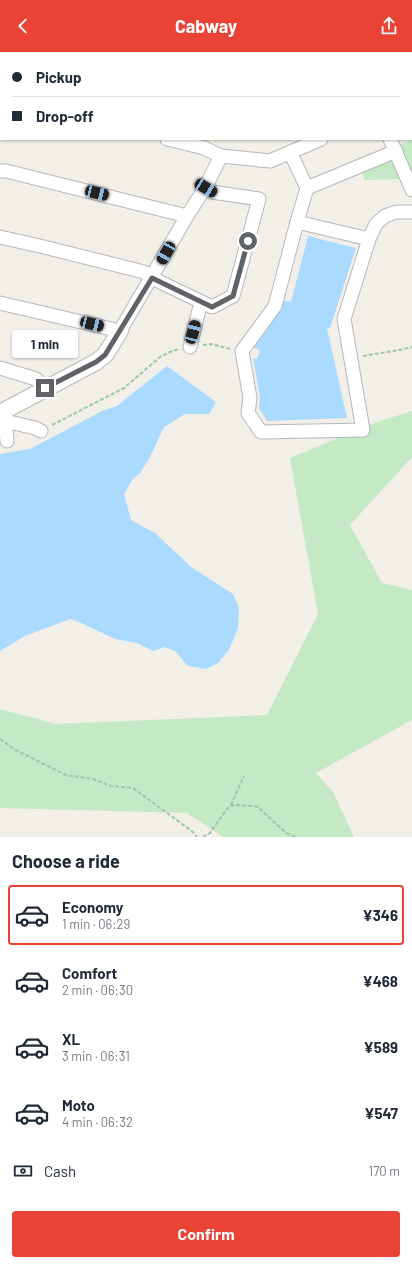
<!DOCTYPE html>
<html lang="en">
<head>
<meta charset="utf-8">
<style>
  body { margin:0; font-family:Barlow,sans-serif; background:#f6f6f7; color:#1f2937; height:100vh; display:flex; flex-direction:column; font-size:15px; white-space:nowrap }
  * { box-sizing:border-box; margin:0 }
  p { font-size:13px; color:#747a83 }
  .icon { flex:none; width:22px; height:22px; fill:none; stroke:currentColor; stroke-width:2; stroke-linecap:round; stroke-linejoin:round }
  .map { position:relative; height:785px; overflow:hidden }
  .drawer { display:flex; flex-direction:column; background:#fff; flex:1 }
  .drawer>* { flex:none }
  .guide { position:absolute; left:0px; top:0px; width:412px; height:88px; box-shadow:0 1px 3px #0004; display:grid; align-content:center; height:88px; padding:0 12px; background:#fff }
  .end { position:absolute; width:18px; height:18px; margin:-9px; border:5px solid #5f6368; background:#fff; box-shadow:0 0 0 2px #fff }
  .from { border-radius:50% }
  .bubble { position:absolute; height:28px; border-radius:4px; background:#fff; box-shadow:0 1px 3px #0004; font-size:13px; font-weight:700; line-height:28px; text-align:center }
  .car { position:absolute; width:12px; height:24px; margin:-12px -6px; border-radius:5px; box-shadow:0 0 3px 1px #0007; background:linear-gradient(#222 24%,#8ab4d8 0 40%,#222 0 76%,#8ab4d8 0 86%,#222 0) }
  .guide b { display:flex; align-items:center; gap:14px; height:38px; font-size:15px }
  .guide b+b { border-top:1px solid #e0e1e3 }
  .guide i { width:10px; height:10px; background:#1f2937 }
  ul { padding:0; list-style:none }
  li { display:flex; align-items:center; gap:12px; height:60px; margin:0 8px 6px; padding:0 4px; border:2px solid transparent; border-radius:4px }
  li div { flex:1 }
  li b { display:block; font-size:15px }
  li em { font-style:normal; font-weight:700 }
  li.selected { border-color:#ea4335 }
  li>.icon { width:36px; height:36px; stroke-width:1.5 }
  h2 { padding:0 12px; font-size:18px; line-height:48px }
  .pay { display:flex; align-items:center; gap:10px; height:44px; padding:0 12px; font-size:15px }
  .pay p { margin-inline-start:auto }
  .button { display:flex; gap:8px; margin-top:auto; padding:8px 12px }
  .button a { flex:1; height:46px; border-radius:4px; background:#ea4335; color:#fff; font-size:16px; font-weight:700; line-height:46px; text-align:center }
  header { display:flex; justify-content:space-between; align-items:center; height:52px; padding:0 12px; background:#ea4335; color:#fff; font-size:18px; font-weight:700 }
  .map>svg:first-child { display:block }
  .green { fill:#c5e8c5 }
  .water { fill:#aadaff }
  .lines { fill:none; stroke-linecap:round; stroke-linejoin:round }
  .minor-casing { stroke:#b5b8bc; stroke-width:15 }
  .tertiary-casing { stroke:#b5b8bc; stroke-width:18 }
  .path { stroke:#9cc7a9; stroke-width:2; stroke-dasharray:4 2; stroke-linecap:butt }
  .minor { stroke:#fff; stroke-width:13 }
  .tertiary { stroke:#fff; stroke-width:16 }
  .route { stroke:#5f6368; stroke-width:5 }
</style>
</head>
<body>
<header><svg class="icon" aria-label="back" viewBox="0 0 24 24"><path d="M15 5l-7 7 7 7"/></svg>Cabway<svg class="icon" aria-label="share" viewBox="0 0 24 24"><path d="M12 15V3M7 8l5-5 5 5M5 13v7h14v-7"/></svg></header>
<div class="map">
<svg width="412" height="785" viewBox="0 0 412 785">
  <rect width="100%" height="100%" fill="#f1efe8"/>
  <!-- green -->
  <g class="green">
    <path d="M412,87V128L410,127L365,128L359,112Z"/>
    <path d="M412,359V405L350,473L382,531L412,538V668L316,721L333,740L354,785H223L187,761L0,756V657L56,672L267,663L318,562L290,406L377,370Z"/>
  </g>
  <!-- water -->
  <g class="water">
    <path d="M308,184L356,196L330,276H327L347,366L267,369L259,356L260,345L253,306L257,307L260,298L252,295L282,248L291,250Z"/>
    <path d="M167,314L216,350L209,362H185L164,375L149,407L140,421L132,428L124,442L131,468L155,481L191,515L233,542L239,556L238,576L229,598L218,611L206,617L188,614L175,599L165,595L153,599L137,591L115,587L79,570L70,567L25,584L0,599V402L30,397L102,359L117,354Z"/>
  </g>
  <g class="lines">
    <defs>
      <g id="minor">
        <path d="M78,0L82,1"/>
        <path d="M231,0L234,1"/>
        <path d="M311,0L312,1"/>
        <path d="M354,0V1"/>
        <path d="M295,1L297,0"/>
        <path d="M411,47H412"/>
        <path d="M0,54H1"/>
        <path d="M390,87L412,138"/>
        <path d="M290,100L307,136L297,170L275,254L242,299L250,346L248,361L261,380L363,378L344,267L369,187L376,172L385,164L396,160H412"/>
        <path d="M221,104L270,109L321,87"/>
        <path d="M0,119H6L187,164"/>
        <path d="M307,136L396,99"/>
        <path d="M297,170L369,187"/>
        <path d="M0,185L44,195L144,220L152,226L212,255L233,244L259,147L212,140L205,136"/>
        <path d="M0,251L120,279L187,164L205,136L221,104L204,96L167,87"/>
        <path d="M190,295L199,258L202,250"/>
        <path d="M0,316L36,327L45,336"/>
        <path d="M1,361L5,369L35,376L41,379"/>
        <path d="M5,369L7,389"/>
      </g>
      <g id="tertiary">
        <path d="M406,0V1"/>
        <path d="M411,12L412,14"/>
        <path d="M0,361L96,310L105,303L120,279"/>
      </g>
    </defs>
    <!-- minor casing -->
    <use href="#minor" class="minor-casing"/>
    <!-- tertiary casing -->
    <use href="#tertiary" class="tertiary-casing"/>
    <!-- path -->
    <g class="path">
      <path d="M203,293L211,292L230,297"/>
      <path d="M363,304L399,298L412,295"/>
      <path d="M52,373L124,336L160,305L172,299L179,297"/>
      <path d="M0,687L14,697L66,723L93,727L111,734L133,736L193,780L197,785"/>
      <path d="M231,753L244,724"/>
      <path d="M203,785L210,781L227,757L230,754L235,753L252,754L258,755L286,781L296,785"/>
    </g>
    <!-- minor -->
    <use href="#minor" class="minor"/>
    <!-- tertiary -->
    <use href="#tertiary" class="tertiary"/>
  </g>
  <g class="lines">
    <!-- route -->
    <path class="route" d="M45,336L96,310L105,303L152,226L212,255L233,244L248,189"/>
  </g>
</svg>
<i class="end from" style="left:248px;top:189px"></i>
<i class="end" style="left:45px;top:336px"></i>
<div class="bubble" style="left:12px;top:278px;width:66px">1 min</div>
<i class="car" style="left:206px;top:136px;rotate:121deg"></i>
<i class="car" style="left:97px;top:141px;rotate:104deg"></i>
<i class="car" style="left:166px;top:201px;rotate:210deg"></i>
<i class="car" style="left:92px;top:272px;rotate:104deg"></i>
<i class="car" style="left:193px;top:280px;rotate:15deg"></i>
<div class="guide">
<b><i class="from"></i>Pickup</b>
<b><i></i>Drop-off</b>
</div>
</div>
<section class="drawer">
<h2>Choose a ride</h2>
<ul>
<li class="selected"><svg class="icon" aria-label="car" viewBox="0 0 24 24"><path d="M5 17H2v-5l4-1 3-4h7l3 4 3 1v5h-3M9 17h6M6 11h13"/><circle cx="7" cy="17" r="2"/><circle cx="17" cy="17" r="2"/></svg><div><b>Economy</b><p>1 min · 06:29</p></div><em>¥346</em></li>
<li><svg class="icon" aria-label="car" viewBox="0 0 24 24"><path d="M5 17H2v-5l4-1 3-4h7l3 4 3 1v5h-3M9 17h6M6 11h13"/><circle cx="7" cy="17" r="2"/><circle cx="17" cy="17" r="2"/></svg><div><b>Comfort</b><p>2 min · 06:30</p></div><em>¥468</em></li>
<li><svg class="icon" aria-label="car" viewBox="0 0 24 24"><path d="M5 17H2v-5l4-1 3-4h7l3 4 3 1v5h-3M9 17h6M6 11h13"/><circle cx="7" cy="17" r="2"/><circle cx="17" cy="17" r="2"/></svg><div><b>XL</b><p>3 min · 06:31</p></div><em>¥589</em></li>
<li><svg class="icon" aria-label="car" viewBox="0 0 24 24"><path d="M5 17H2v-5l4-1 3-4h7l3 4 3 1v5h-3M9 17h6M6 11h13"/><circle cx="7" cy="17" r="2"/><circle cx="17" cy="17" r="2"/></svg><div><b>Moto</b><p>4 min · 06:32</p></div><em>¥547</em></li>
</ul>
<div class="pay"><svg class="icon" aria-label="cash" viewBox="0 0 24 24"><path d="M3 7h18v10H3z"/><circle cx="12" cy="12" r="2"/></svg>Cash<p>170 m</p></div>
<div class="button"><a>Confirm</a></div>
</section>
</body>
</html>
